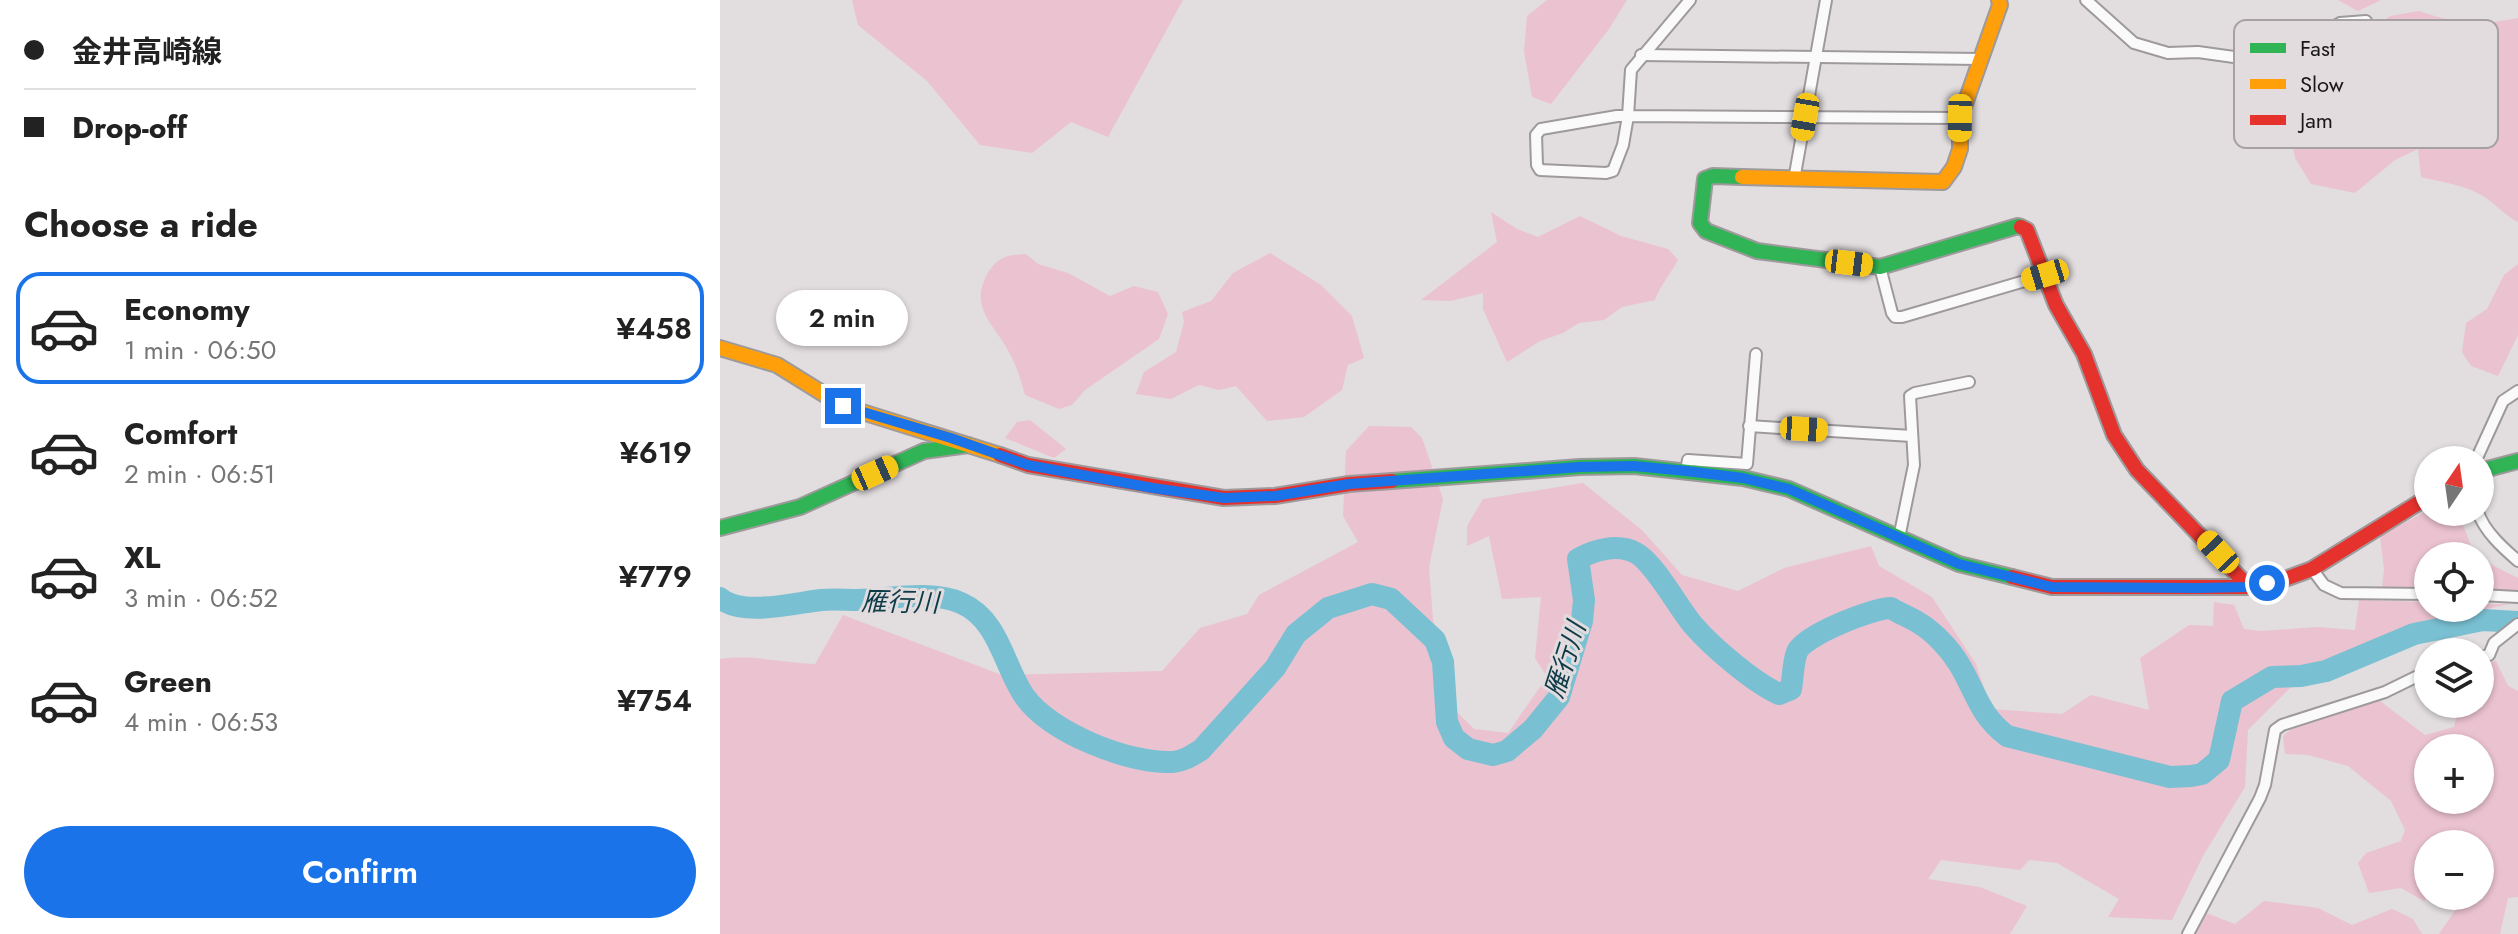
<!DOCTYPE html>
<html lang="en">
<head>
<meta charset="utf-8">
<style>
  body { margin:0; font-family:Jost,"Noto Sans JP",sans-serif; background:#f6f6f6; color:#222; height:100vh; display:flex; flex-direction:column; font-size:30px; white-space:nowrap }
  * { box-sizing:border-box; margin:0 }
  p { font-size:26px; color:#767676 }
  .icon { flex:none; width:44px; height:44px; fill:none; stroke:currentColor; stroke-width:2; stroke-linecap:round; stroke-linejoin:round }
  .map { position:relative; flex:1; overflow:hidden }
  .side { display:flex; flex-direction:column; background:#fff; width:720px }
  .side>* { flex:none }
  .top-card { display:grid; align-content:center; height:176px; padding:0 24px; background:#fff }
  .needle { width:52px; rotate:13deg }
  .fabs { position:absolute; left:1694px; top:446px; display:grid; gap:16px }
  .fabs a { display:grid; place-items:center; width:80px; height:80px; border-radius:50%; background:#fff; box-shadow:0 2px 6px #0004; font-size:40px }
  .end { position:absolute; width:36px; height:36px; margin:-18px; border:10px solid #1a73e8; background:#fff; box-shadow:0 0 0 4px #fff }
  .from { border-radius:50% }
  .bubble { position:absolute; height:56px; border-radius:28px; background:#fff; box-shadow:0 2px 6px #0004; font-size:26px; font-weight:600; line-height:56px; text-align:center }
  .car { position:absolute; width:24px; height:48px; margin:-24px -12px; border-radius:10px; box-shadow:0 0 6px 2px #0007; background:linear-gradient(#f5c518 24%,#345 0 40%,#f5c518 0 76%,#345 0 86%,#f5c518 0) }
  .top-card b { display:flex; align-items:center; gap:28px; height:76px; font-size:30px }
  .top-card b+b { border-top:2px solid #e0e0e0 }
  .top-card i { width:20px; height:20px; background:#222 }
  ul { padding:0; list-style:none }
  li { display:flex; align-items:center; gap:24px; height:112px; margin:0 16px 12px; padding:0 8px; border:4px solid transparent; border-radius:24px }
  li div { flex:1 }
  li b { display:block; font-size:30px }
  li em { font-style:normal; font-weight:600 }
  li.selected { border-color:#1a73e8 }
  li>.icon { width:72px; height:72px; stroke-width:1.5 }
  h2 { padding:0 24px; font-size:36px; line-height:96px }
  .cta { display:flex; gap:16px; margin-top:auto; padding:16px 24px }
  .cta a { flex:1; height:92px; border-radius:48px; background:#1a73e8; color:#fff; font-size:32px; font-weight:600; line-height:92px; text-align:center }
  main { display:flex; flex:1; min-height:0 }
  .map>svg:first-child { display:block }
  .green { fill:#ebc2d0; fill-rule:evenodd }
  .lines { fill:none; stroke-linecap:round; stroke-linejoin:round }
  .river { stroke:#7ac0d3; stroke-width:22 }
  .street-casing { stroke:#9e9a9c; stroke-width:14 }
  .fast-casing { stroke:#9e9a9c; stroke-width:18 }
  .slow-casing { stroke:#9e9a9c; stroke-width:18 }
  .jam-casing { stroke:#9e9a9c; stroke-width:18 }
  .street { stroke:#fbfafa; stroke-width:10 }
  .fast { stroke:#30b455; stroke-width:14 }
  .slow { stroke:#ff9f0a; stroke-width:14 }
  .jam { stroke:#e5322d; stroke-width:14 }
  .route { stroke:#1a73e8; stroke-width:10 }
  .labels { text-anchor:middle; stroke-width:6; stroke-linejoin:round; paint-order:stroke }
  .water-label { font-size:26px; font-style:italic; fill:#0d3c48; stroke:#e3dcde }
  .key { fill:#e3dcde; stroke:#a6a1a2; stroke-width:2 }
  .key-label { font-size:22px; fill:#191717 }
</style>
</head>
<body>
<main>
<section class="side">
<div class="top-card">
<b><i class="from"></i>金井高崎線</b>
<b><i></i>Drop-off</b>
</div>
<h2>Choose a ride</h2>
<ul>
<li class="selected"><svg class="icon" aria-label="car" viewBox="0 0 24 24"><path d="M5 17H2v-5l4-1 3-4h7l3 4 3 1v5h-3M9 17h6M6 11h13"/><circle cx="7" cy="17" r="2"/><circle cx="17" cy="17" r="2"/></svg><div><b>Economy</b><p>1 min · 06:50</p></div><em>¥458</em></li>
<li><svg class="icon" aria-label="car" viewBox="0 0 24 24"><path d="M5 17H2v-5l4-1 3-4h7l3 4 3 1v5h-3M9 17h6M6 11h13"/><circle cx="7" cy="17" r="2"/><circle cx="17" cy="17" r="2"/></svg><div><b>Comfort</b><p>2 min · 06:51</p></div><em>¥619</em></li>
<li><svg class="icon" aria-label="car" viewBox="0 0 24 24"><path d="M5 17H2v-5l4-1 3-4h7l3 4 3 1v5h-3M9 17h6M6 11h13"/><circle cx="7" cy="17" r="2"/><circle cx="17" cy="17" r="2"/></svg><div><b>XL</b><p>3 min · 06:52</p></div><em>¥779</em></li>
<li><svg class="icon" aria-label="car" viewBox="0 0 24 24"><path d="M5 17H2v-5l4-1 3-4h7l3 4 3 1v5h-3M9 17h6M6 11h13"/><circle cx="7" cy="17" r="2"/><circle cx="17" cy="17" r="2"/></svg><div><b>Green</b><p>4 min · 06:53</p></div><em>¥754</em></li>
</ul>
<div class="cta"><a>Confirm</a></div>
</section>
<div class="map">
<svg width="1798" height="934" viewBox="0 0 1798 934">
  <rect width="100%" height="100%" fill="#e2dddf"/>
  <!-- green -->
  <g class="green">
    <path d="M132,0H463L388,137L351,122L312,153L260,145L207,81L138,25Z"/>
    <path d="M827,0H907L889,29L831,104L812,97L804,51L807,16Z"/>
    <path d="M1618,0H1661L1638,11Z"/>
    <path d="M1699,11C1737,24 1759,26 1798,18V222C1784,215 1776,204 1763,196C1745,185 1721,182 1701,177L1698,149L1675,160L1635,193L1591,184L1575,158L1570,132L1624,118L1648,77L1563,91L1541,72L1547,62L1581,51L1610,38L1658,26L1670,16Z"/>
    <path d="M771,212L797,229L818,237L860,216L901,236L948,249L958,260C951,274 940,285 935,300L902,307L884,320L859,323L843,333L820,341L787,362L763,309V293L730,301L701,300L777,242Z"/>
    <path d="M550,253L601,285L632,316L644,358L628,365L622,390L584,417L547,421L516,386L499,390L479,385L451,399L416,394L424,372L456,352L464,322L462,312L491,301L513,273Z"/>
    <path d="M306,254L318,264L348,273L390,296L414,286L438,292L448,314L439,339L365,390L352,405L339,409L305,395C301,381 297,367 290,354C275,324 247,308 269,271C279,256 289,255 306,254Z"/>
    <path d="M1798,264V335L1778,376L1751,366L1742,352L1746,323L1767,309L1784,275Z"/>
    <path d="M310,420L346,449L334,458L285,438L297,422Z"/>
    <path d="M649,426L691,427L702,438L723,499L709,567L713,619L734,709L754,729L788,733L827,677L815,658L821,597L782,599L769,536L747,546V526L763,499L863,483L923,531L962,575L1018,591L1064,568L1151,546L1159,566L1212,597L1256,664L1271,709L1342,714L1371,695L1429,710L1420,658L1469,625L1493,626L1494,602L1514,605L1524,629L1541,631L1597,627L1635,630L1639,600L1708,602V608H1760V604H1789L1724,619L1663,637L1594,664L1528,730L1525,787L1483,856L1452,920L1388,917L1399,899L1337,863L1309,860L1300,870L1221,860L1208,879L1260,887L1307,906L1290,934H0V659C33,654 63,663 95,664L123,615L282,675L442,671L480,628L527,614L539,595L638,542L623,516L626,451Z"/>
    <path d="M1708,510L1738,512L1755,556H1708V590L1662,589L1664,569L1660,536Z"/>
    <path d="M1760,559L1798,578V591L1760,590Z"/>
    <path d="M1776,661L1788,686L1798,691V897L1788,898L1780,934H1719L1745,896H1760V844H1722L1713,840L1712,844H1708V896H1710L1704,901L1681,888L1649,893L1638,863L1646,853L1681,841L1685,830L1671,801L1628,766L1588,755L1565,754L1563,736L1579,722L1660,701L1705,735L1734,727L1738,710L1735,704H1760V663ZM1708,748H1760V800H1708Z"/>
    <path d="M1544,901L1598,908L1632,925L1672,909L1693,919L1702,934H1476L1486,913L1515,924Z"/>
  </g>
  <g class="lines">
    <!-- river -->
    <path class="river" d="M0,598C22,617 74,603 101,600C113,599 126,600 138,600C170,599 211,590 241,603C280,620 284,668 305,697C331,733 409,764 453,762C464,761 471,756 481,750L555,668L576,634L608,608L652,594L671,599L715,640L723,662L727,722L734,738L748,749L773,755L787,751L813,729L839,697L862,621L864,600L858,559C874,550 898,543 916,553C934,562 959,609 973,625C992,647 1033,682 1059,694L1071,689C1073,678 1073,662 1077,652C1084,635 1153,608 1171,608C1180,614 1190,617 1199,623C1214,632 1230,649 1239,664C1256,692 1259,715 1287,736L1450,777L1471,776L1482,774L1499,760L1512,701L1552,677L1581,676L1606,671L1694,634L1763,620L1798,622"/>
    <defs>
      <g id="street">
        <path d="M970,0L911,70L908,116L903,145L893,171L886,173L820,170L817,165L816,135L821,129L897,116H908L1240,118"/>
        <path d="M1366,0L1414,43L1448,53L1478,52L1521,58L1540,56L1565,44L1587,42L1620,23L1646,21"/>
        <path d="M921,55L1261,59"/>
        <path d="M1074,180L1106,0"/>
        <path d="M1160,267L1172,313L1175,317H1182L1325,275"/>
        <path d="M1029,426L1192,436"/>
        <path d="M1756,460L1783,401L1798,391"/>
        <path d="M966,471L968,460L1027,464L1036,354"/>
        <path d="M1758,512C1764,531 1783,548 1798,561"/>
        <path d="M1179,538L1194,465L1190,396L1195,393L1249,382"/>
        <path d="M1592,569L1604,585L1621,593L1708,594"/>
        <path d="M1760,595L1798,597"/>
        <path d="M1760,657L1769,655L1774,643L1798,624"/>
        <path d="M1468,934L1540,798L1545,785L1555,730L1562,725L1665,692L1708,671"/>
      </g>
      <g id="fast">
        <path d="M1022,177L993,176L985,179L980,223L986,231L1037,251L1160,267L1298,226L1301,227"/>
        <path d="M1760,471L1798,461"/>
        <path d="M672,481L860,467L914,466L1023,478L1069,489L1239,564L1292,577"/>
        <path d="M0,528L80,507L204,451L248,445"/>
      </g>
      <g id="slow">
        <path d="M1022,177L1223,182L1234,167L1240,149V118L1280,5L1279,0"/>
        <path d="M0,348L57,365L123,406L280,455"/>
      </g>
      <g id="jam">
        <path d="M1301,227L1307,230L1336,305L1364,354L1394,435L1417,470L1529,587"/>
        <path d="M280,455L308,465L504,498L555,496L629,484L672,481"/>
        <path d="M1292,577L1332,587H1529L1565,579L1592,569L1708,497"/>
      </g>
    </defs>
    <!-- street casing -->
    <use href="#street" class="street-casing"/>
    <!-- fast casing -->
    <use href="#fast" class="fast-casing"/>
    <!-- slow casing -->
    <use href="#slow" class="slow-casing"/>
    <!-- jam casing -->
    <use href="#jam" class="jam-casing"/>
    <!-- street -->
    <use href="#street" class="street"/>
    <!-- fast -->
    <use href="#fast" class="fast"/>
    <!-- slow -->
    <use href="#slow" class="slow"/>
    <!-- jam -->
    <use href="#jam" class="jam"/>
  </g>
  <g class="lines">
    <!-- route -->
    <path class="route" d="M123,406L231,438L308,465L433,488L504,498L555,496L629,484L860,467L914,466L966,471L1023,478L1069,489L1239,564L1332,587L1479,588L1529,587L1547,583"/>
  </g>
  <g class="labels">
    <!-- water labels -->
    <g class="water-label">
      <text transform="translate(180 602) rotate(1)" y="9">雁行川</text>
      <text transform="translate(845 660) rotate(-72)" y="9">雁行川</text>
    </g>
  </g>
  <!-- legend -->
  <rect x="1514" y="20" width="264" height="128" rx="12" class="key"/>
  <rect x="1530" y="43" width="36" height="10" fill="#30b455"/>
  <rect x="1530" y="79" width="36" height="10" fill="#ff9f0a"/>
  <rect x="1530" y="115" width="36" height="10" fill="#e5322d"/>
  <g class="key-label">
    <text x="1580" y="56">Fast</text>
    <text x="1580" y="92">Slow</text>
    <text x="1580" y="128">Jam</text>
  </g>
</svg>
<div class="fabs">
<a><svg class="needle" viewBox="-14 -14 28 28"><path d="M0-13l5 13h-10z" fill="#e53935"/><path d="M0 13l5-13h-10z" fill="#767676"/></svg></a>
<a><svg class="icon" aria-label="locate" viewBox="0 0 24 24"><circle cx="12" cy="12" r="6"/><path d="M12 2v4M12 18v4M2 12h4M18 12h4"/></svg></a>
<a><svg class="icon" aria-label="layers" viewBox="0 0 24 24"><path d="M12 4l9 5-9 5-9-5zM3 14l9 5 9-5"/></svg></a>
<a>+</a>
<a>−</a>
</div>
<i class="end from" style="left:1547px;top:583px"></i>
<i class="end" style="left:123px;top:406px"></i>
<div class="bubble" style="left:56px;top:290px;width:132px">2 min</div>
<i class="car" style="left:1085px;top:117px;rotate:190deg"></i>
<i class="car" style="left:1240px;top:118px;rotate:181deg"></i>
<i class="car" style="left:1129px;top:263px;rotate:97deg"></i>
<i class="car" style="left:1325px;top:275px;rotate:253deg"></i>
<i class="car" style="left:1084px;top:429px;rotate:93deg"></i>
<i class="car" style="left:155px;top:473px;rotate:66deg"></i>
<i class="car" style="left:1498px;top:552px;rotate:317deg"></i>
</div>
</main>
</body>
</html>
